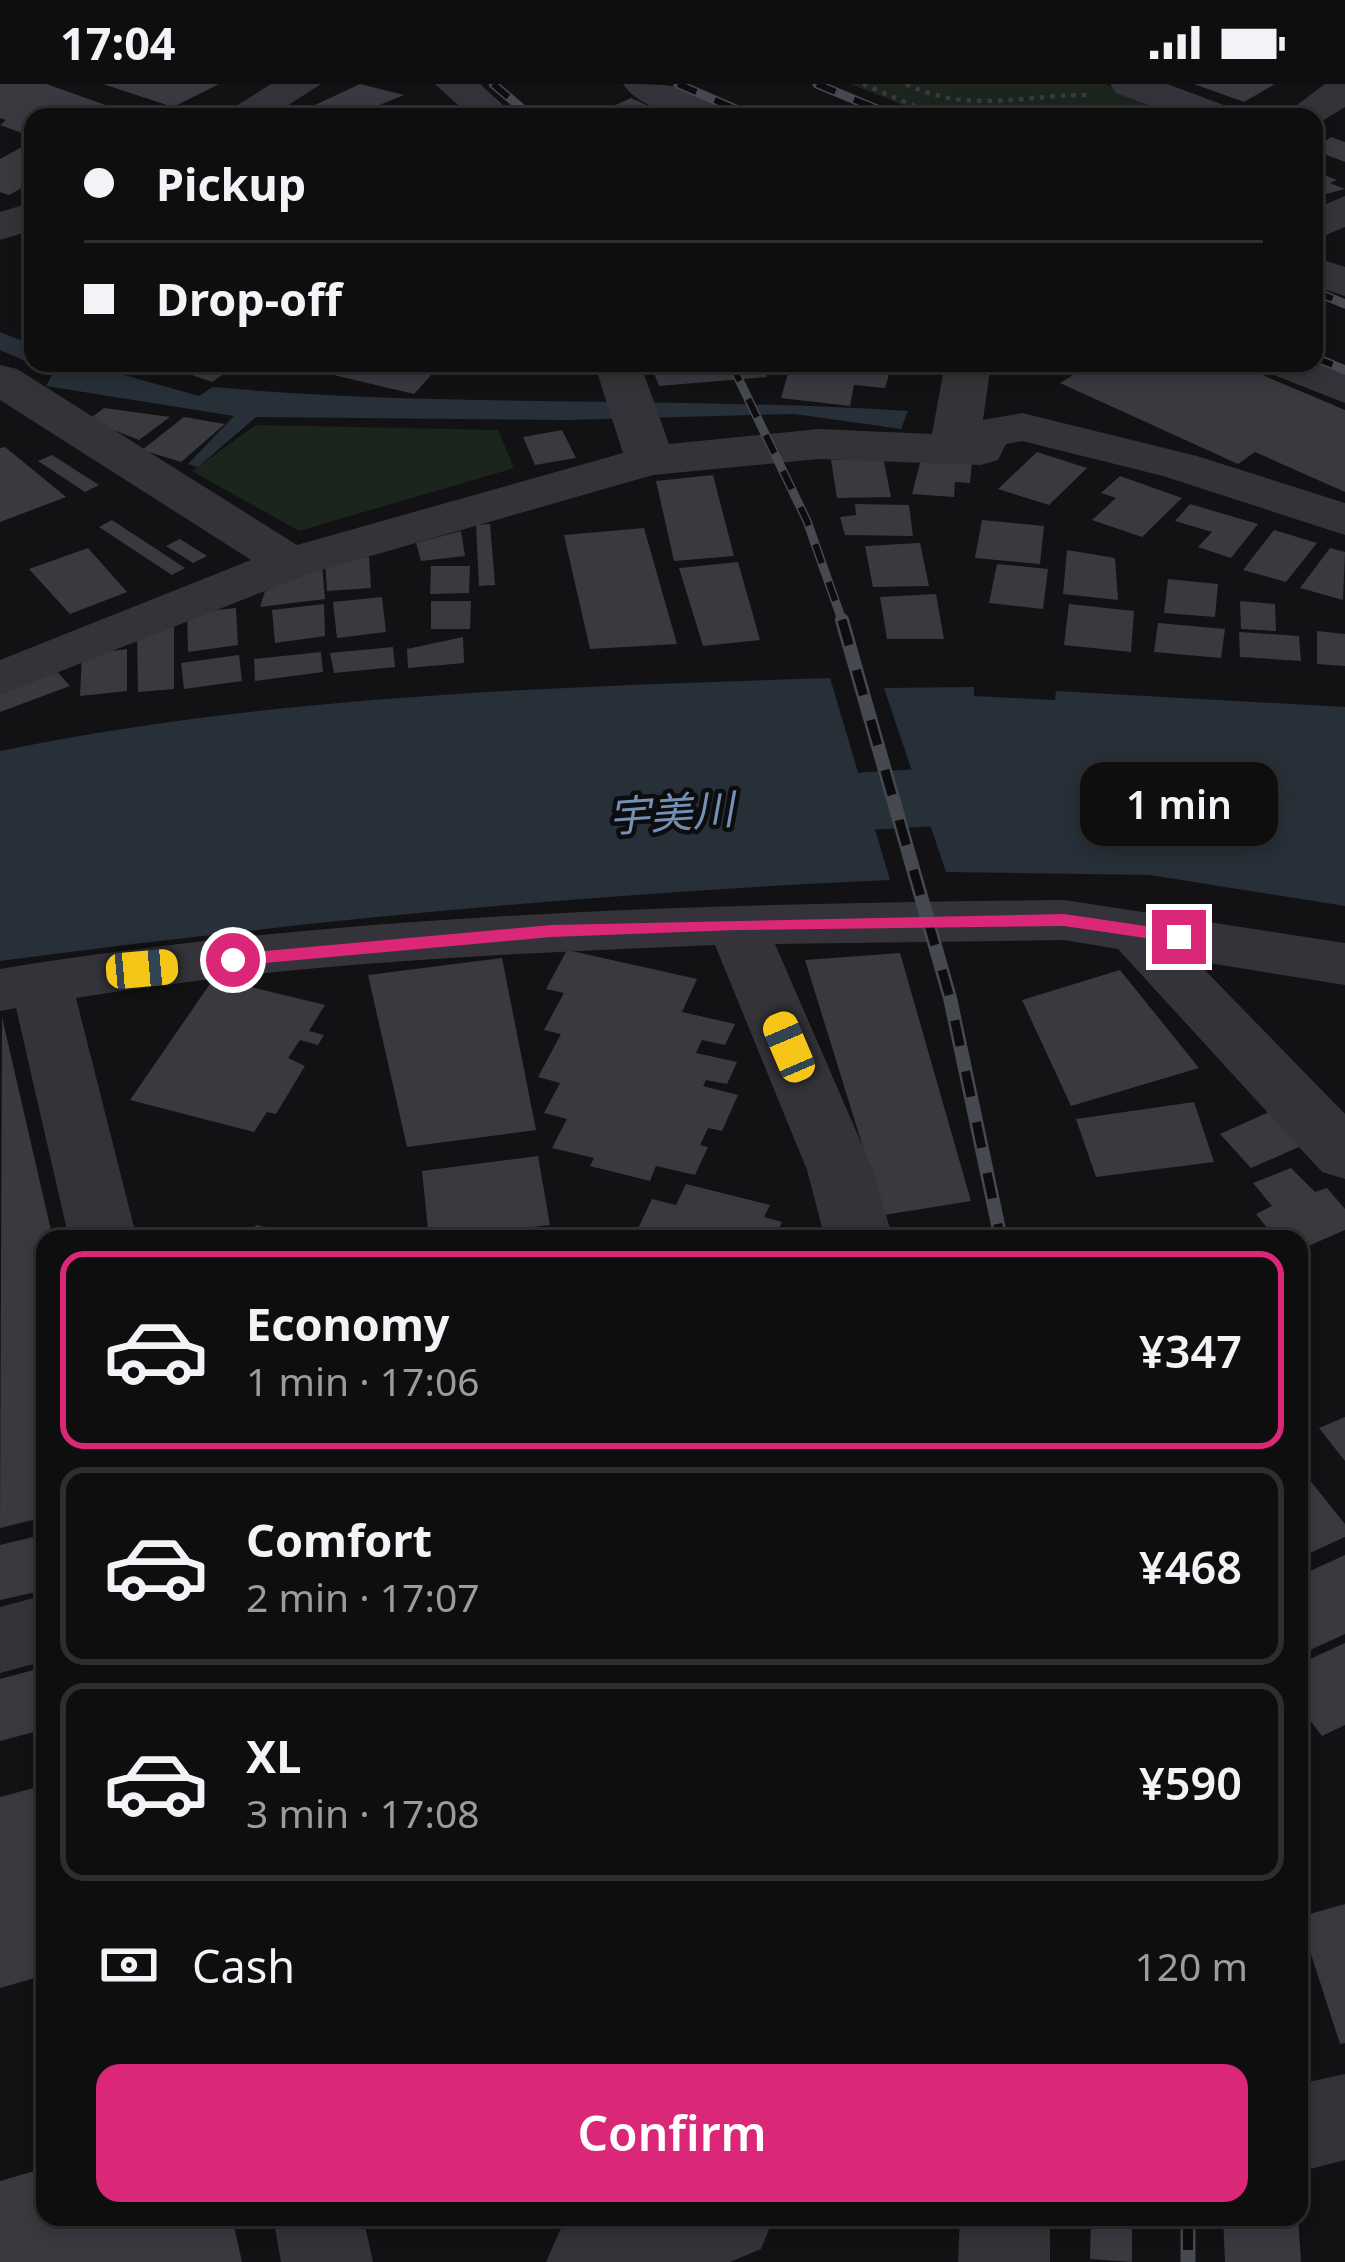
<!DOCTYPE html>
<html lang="en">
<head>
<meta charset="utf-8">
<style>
  body { margin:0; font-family:"Noto Sans","Noto Sans JP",sans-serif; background:#171718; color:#f1f3f6; height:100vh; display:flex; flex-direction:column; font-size:45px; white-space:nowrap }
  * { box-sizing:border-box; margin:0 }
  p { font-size:39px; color:#9b9c9e }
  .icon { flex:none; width:66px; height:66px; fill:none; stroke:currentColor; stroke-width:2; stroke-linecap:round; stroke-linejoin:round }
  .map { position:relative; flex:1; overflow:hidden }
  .sheet { position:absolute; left:36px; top:1146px; width:1272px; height:996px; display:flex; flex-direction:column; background:#0e0e0f; border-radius:24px; box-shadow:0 6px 18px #0003,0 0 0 3px #2e2e2f }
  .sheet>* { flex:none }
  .hud { position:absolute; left:24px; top:24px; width:1299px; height:264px; border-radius:24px; box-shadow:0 6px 18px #0003,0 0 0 3px #2e2e2f; display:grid; align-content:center; height:264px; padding:0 60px; background:#0e0e0f }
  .end { position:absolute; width:54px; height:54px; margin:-27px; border:15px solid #db2777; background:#fff; box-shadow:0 0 0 6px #fff }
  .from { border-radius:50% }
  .bubble { position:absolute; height:84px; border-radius:24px; background:#0e0e0f; box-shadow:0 6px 18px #0003,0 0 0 3px #2e2e2f; font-size:39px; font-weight:600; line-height:84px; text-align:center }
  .car { position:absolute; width:36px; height:72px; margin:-36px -18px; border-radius:15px; box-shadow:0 0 9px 3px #0007; background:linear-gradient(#f5c518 24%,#345 0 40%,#f5c518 0 76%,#345 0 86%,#f5c518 0) }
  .hud b { display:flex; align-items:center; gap:42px; height:114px; font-size:45px }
  .hud b+b { border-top:3px solid #2e2e2f }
  .hud i { width:30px; height:30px; background:#f1f3f6 }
  ul { padding:21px 0 0; list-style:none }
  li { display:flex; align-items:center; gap:36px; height:198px; margin:0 24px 18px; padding:0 36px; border:6px solid #2e2e2f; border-radius:24px }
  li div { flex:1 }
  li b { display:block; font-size:45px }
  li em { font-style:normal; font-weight:600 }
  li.on { border-color:#db2777 }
  li>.icon { width:108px; height:108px; stroke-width:1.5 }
  .pay { display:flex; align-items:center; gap:30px; height:132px; padding:0 60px; font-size:45px }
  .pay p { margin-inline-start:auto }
  .cta { display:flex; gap:24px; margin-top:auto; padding:24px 60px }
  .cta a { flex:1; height:138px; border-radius:24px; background:#db2777; color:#fff; font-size:48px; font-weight:600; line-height:138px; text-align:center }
  .status { display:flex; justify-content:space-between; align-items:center; height:84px; padding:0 60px; background:#0e0e0f; direction:ltr }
  .status svg { height:33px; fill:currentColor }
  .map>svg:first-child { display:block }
  .green { fill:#1c241e }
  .water { fill:#272f39 }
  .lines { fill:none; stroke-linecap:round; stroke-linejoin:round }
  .river { fill:#272f39; fill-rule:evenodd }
  .building { fill:#393a3f }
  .path { stroke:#393a40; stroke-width:4.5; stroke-dasharray:4.5 6; stroke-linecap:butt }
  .minor { fill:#333339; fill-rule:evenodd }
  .rail-far2-casing { stroke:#474950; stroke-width:9 }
  .rail-far1-casing { stroke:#474950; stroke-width:14 }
  .rail-casing { stroke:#474950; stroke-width:15 }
  .rail-far2 { stroke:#0d0d0f; stroke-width:6; stroke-dasharray:20; stroke-linecap:butt }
  .rail-far1 { stroke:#0d0d0f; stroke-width:9; stroke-dasharray:26; stroke-linecap:butt }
  .rail { stroke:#0d0d0f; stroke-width:10; stroke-dasharray:33; stroke-linecap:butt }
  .route { fill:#db2777 }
  .labels { text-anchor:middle; stroke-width:9; stroke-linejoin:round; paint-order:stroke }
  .water-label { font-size:42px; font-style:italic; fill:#7590b5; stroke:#0d0d0f }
</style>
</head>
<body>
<div class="status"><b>17:04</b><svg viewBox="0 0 49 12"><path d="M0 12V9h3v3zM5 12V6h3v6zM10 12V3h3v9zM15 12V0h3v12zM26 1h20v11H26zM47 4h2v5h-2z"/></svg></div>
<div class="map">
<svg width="1345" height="2178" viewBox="0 0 1345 2178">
  <rect width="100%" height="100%" fill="#121214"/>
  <!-- green -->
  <g class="green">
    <path d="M851,0H1105L1189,33H932Z"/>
    <path d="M256,341L498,346L514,384L299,447L192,387Z"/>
  </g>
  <!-- water -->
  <g class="water">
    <path d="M0,248L33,261V279H81L199,312L213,303C444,324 676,312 908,327L901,345L795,330L567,336L256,333L198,383L188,380L234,332L46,302L53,289L0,266Z"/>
    <path d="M830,594L890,796C592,809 296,838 0,877V667C272,611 553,603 830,594Z"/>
    <path d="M974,603V612L1055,616L1056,607L1345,623V822L1150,791L946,788L884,604Z"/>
  </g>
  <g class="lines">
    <!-- river -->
    <path class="river" d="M1065,676L1345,717V777L1065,734L722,755L690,747L676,726L690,705L722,697Z"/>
  </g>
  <!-- building -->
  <g class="building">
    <path d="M0,0H46L120,26L107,33H33V53L0,41L6,36L0,34Z"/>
    <path d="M103,0H219L173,23Z"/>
    <path d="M360,0L404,11L350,33L302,27Z"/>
    <path d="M1194,0H1275L1244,18Z"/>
    <path d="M631,14L662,28L589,33Z"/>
    <path d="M1331,53L1345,58V78L1314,66Z"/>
    <path d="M33,57V98L9,111L0,108V75Z"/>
    <path d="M1314,87L1337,96L1330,99L1345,105L1314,113Z"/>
    <path d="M157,279H239L212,298Z"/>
    <path d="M335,279H442L414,310L325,289Z"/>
    <path d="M650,279H762L767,293L659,302Z"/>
    <path d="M791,279L890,287L885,304L854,301L850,322L781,314Z"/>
    <path d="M1093,279H1234L1345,326V408L1255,368L1238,380L1060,299Z"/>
    <path d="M104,324L170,333L139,356L88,336Z"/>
    <path d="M184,333L225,340L181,378L142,366Z"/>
    <path d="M562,346L576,374L535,381L523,353Z"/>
    <path d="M5,363L66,413L0,438V364Z"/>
    <path d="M1037,368L1087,384L1049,421L998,405Z"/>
    <path d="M52,371L99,401L85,408L38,377Z"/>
    <path d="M883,373L891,413L837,414L831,376Z"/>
    <path d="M921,375L972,378L970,399L955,398L954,413L912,410Z"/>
    <path d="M713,391L734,472L674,477L656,397Z"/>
    <path d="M1120,392L1182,414L1142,453L1092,436L1116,414L1101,409Z"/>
    <path d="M855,420L909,421L913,452L845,451L840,433L856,431Z"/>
    <path d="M1190,420L1258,440L1231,474L1198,463L1212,448L1175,437Z"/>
    <path d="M112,436L185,484L172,491L99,443Z"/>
    <path d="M982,436L1044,442L1040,480L975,474Z"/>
    <path d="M490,440L495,501L479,502L476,441Z"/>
    <path d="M644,444L677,560L590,565L564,451Z"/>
    <path d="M1274,446L1317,459L1286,498L1243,486Z"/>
    <path d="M461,447L465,472L421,477L416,459Z"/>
    <path d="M180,455L207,472L193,479L166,462Z"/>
    <path d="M920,459L929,502L873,503L865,462Z"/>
    <path d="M88,464L127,508L70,530L29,485Z"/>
    <path d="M1330,464L1345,468L1343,516L1300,504Z"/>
    <path d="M1067,466L1115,474L1118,516L1063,510Z"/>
    <path d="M369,473L371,504L327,507L325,476Z"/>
    <path d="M738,478L760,556L703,562L679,484Z"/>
    <path d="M322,480L325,515L260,523L265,507Z"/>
    <path d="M997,480L1048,485L1043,525L989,519Z"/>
    <path d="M431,482H470L469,509L430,510Z"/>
    <path d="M1168,495L1218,500L1215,533L1164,529Z"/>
    <path d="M936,510L944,555H887L880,513Z"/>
    <path d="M382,513L386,548L337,554L333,518Z"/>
    <path d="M431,517H471L470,545H431Z"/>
    <path d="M1240,517L1275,520L1276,547L1241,545Z"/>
    <path d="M324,520L325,552L275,559L272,526Z"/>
    <path d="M1069,520L1134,527L1131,568L1064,561Z"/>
    <path d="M236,524L238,561L188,568L187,529Z"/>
    <path d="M1158,539L1225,545L1221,574L1154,568Z"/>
    <path d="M174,543V605L138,608L137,547Z"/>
    <path d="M1317,547L1345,550V582L1317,580Z"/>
    <path d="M1239,548L1299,552L1301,577L1240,573Z"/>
    <path d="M463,553L464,579L408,584L407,565Z"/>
    <path d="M393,563L395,583L334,589L330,569Z"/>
    <path d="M127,565V607L80,612L82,571Z"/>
    <path d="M321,568L323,588L255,597L254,575Z"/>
    <path d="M239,571L242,597L184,605L181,579Z"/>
    <path d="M53,583L70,602L0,628V605Z"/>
    <path d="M567,866L697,895L682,928L735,940L725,961L702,956L696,969L737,978L727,1000L706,996L703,1002L738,1011L722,1047L708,1044L700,1061L708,1063L695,1091L656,1082L650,1097L590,1082L594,1074L552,1064L567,1035L544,1029L560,999L538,993L561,950L544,946L564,909L546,905Z"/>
    <path d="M900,869L971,1117L884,1131L805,876Z"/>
    <path d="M502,874L536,1046L407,1063L368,891Z"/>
    <path d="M1120,886L1199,984L1071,1022L1022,916Z"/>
    <path d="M214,894L325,921L309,947L324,951L318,961L300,956L288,974L305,982L276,1030L267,1028L254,1048L130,1016Z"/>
    <path d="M2,933L53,1155H45V1433L0,1444Z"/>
    <path d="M1194,1018L1214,1078L1096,1093L1076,1035Z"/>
    <path d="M1276,1025L1308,1059L1251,1084L1220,1050Z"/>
    <path d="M538,1072L550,1141L429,1155L422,1087Z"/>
    <path d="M1291,1084L1315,1108L1327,1104L1345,1125V1146L1299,1166V1155H1276L1256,1130L1272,1122L1253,1099Z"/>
    <path d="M686,1100L770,1121L764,1133L782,1138L777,1150L760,1145L755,1155H633L652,1115L676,1121Z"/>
    <path d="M256,1141L308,1153V1155H248Z"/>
    <path d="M1345,1333V1377L1319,1344Z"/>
    <path d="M1304,1389L1345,1440V1453L1299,1474V1391Z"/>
    <path d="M45,1450V1506L0,1516V1461Z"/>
    <path d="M1345,1471V1550L1299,1571V1492Z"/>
    <path d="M1345,1559V1641L1322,1652L1299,1622V1580Z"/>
    <path d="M45,1583V1645L0,1657V1595Z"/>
    <path d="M45,1701V1891L0,1904V1713Z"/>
    <path d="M1345,1820V1959L1340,1960L1299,1833Z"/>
    <path d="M45,2084V2133H232L242,2178H0V2097Z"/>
    <path d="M1091,2133H1132V2178L1090,2175Z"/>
    <path d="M1223,2133H1298L1301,2178H1225Z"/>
  </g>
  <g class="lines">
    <!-- path -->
    <g class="path">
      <path d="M863,0L940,33"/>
      <path d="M906,0C968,30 1021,11 1087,11"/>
      <path d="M1048,33H1077"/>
    </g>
    <!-- minor -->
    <g class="minor">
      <path d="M271,0H321L270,33H219Z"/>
      <path d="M435,0H480L516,33H471Z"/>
      <path d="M623,0C659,0 717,0 740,33C704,33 646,34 623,0Z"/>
      <path d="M1110,0H1167L1232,24L1238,33H1181L1116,9Z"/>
      <path d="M1325,0H1345V23L1314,42V33H1281Z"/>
      <path d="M1345,112V143L1314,156V125Z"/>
      <path d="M33,118V146L0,156V128Z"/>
      <path d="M1314,173L1345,183V212L1314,202Z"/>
      <path d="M1314,274L1345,288V319L1269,289L1263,279H1314Z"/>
      <path d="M594,279H640L669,360L819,345L932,350L945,279H991L983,336L1022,329L1197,372L1345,419V451L1163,392L1022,357L1006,360L998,376L981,381L819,375L653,391L308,490L0,611V576L251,476L0,316V281L17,285L297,461L623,369Z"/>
      <path d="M1064,816L1345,859V901L1196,877L1345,1030V1095L1322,1088L1118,865L1064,856L775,860L873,1086L893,1155H825L807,1086L715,861C502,870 287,879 76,914L137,1155H69L16,924L0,927V885C352,828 708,820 1064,816Z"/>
      <path d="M45,1511V1577L0,1589V1523Z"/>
      <path d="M1345,1990V2076L1299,2088V2000Z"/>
      <path d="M273,2133H363L373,2178H281Z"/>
      <path d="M590,2133H774L761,2165L730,2178H546L560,2146Z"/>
      <path d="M960,2133H1050V2178H958Z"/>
    </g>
    <defs>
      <g id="rail-far2">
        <path d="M493,0L532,33"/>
        <path d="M678,0L754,33"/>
        <path d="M817,0L896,33"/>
        <path d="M1314,207L1345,220"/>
        <path d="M1314,273L1345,286"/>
        <path d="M731,279L807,437L843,539"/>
      </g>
      <path id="rail-far1" d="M842,536L950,914L1001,1155"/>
      <path id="rail" d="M1188,2133V2178"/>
    </defs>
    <!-- rail-far2 casing -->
    <use href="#rail-far2" class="rail-far2-casing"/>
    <!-- rail-far1 casing -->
    <use href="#rail-far1" class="rail-far1-casing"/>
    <!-- rail casing -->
    <use href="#rail" class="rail-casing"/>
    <!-- rail-far2 -->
    <use href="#rail-far2" class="rail-far2"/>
    <!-- rail-far1 -->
    <use href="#rail-far1" class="rail-far1"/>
    <!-- rail -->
    <use href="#rail" class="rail"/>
  </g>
  <!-- route -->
  <path class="route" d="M1064,830L1179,847L1188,853L1179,859L1064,842L737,846L551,853L233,882L224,876L233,870L551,841Z"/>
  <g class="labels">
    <!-- water labels -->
    <g class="water-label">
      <text transform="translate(671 729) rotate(-4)" y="15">宇美川</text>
    </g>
  </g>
</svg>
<i class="end from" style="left:233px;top:876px"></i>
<i class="end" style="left:1179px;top:853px"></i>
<div class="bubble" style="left:1080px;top:678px;width:198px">1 min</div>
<i class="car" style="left:142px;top:885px;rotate:85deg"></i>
<i class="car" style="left:789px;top:963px;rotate:337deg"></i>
<div class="hud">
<b><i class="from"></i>Pickup</b>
<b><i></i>Drop-off</b>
</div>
<section class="sheet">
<ul>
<li class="on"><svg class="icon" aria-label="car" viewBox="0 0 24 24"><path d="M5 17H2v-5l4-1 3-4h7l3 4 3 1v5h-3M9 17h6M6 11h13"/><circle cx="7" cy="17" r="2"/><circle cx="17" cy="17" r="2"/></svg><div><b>Economy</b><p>1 min · 17:06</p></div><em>¥347</em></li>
<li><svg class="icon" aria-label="car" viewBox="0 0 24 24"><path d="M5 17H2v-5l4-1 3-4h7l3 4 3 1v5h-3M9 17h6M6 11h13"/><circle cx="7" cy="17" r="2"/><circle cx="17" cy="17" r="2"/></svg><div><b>Comfort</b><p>2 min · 17:07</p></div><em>¥468</em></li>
<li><svg class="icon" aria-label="car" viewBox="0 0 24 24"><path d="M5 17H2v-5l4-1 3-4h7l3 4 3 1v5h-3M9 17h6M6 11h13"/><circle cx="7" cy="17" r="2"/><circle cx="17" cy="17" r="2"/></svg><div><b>XL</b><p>3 min · 17:08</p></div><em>¥590</em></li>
</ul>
<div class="pay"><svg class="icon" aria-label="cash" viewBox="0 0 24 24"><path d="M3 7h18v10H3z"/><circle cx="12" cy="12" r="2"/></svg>Cash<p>120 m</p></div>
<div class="cta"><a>Confirm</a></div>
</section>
</div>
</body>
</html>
